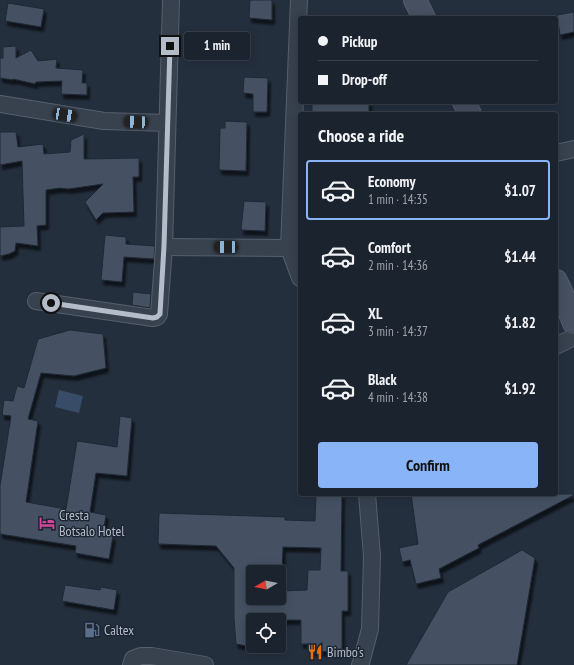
<!DOCTYPE html>
<html lang="en">
<head>
<meta charset="utf-8">
<style>
  body { margin:0; font-family:"PT Sans Narrow",sans-serif; background:#282f3a; color:#f1f3f6; height:100vh; display:flex; flex-direction:column; font-size:15px; white-space:nowrap }
  * { box-sizing:border-box; margin:0 }
  p { font-size:13px; color:#a0a4aa }
  .icon { flex:none; width:22px; height:22px; fill:none; stroke:currentColor; stroke-width:2; stroke-linecap:round; stroke-linejoin:round }
  .map { position:relative; flex:1; overflow:hidden }
  .panel { position:absolute; left:298px; top:112px; width:260px; height:384px; display:flex; flex-direction:column; background:#1b232e; border-radius:4px; box-shadow:0 2px 10px #0003,0 0 0 1px #39404a }
  .panel>* { flex:none }
  .guide { position:absolute; left:298px; top:16px; width:260px; height:88px; border-radius:4px; box-shadow:0 2px 10px #0003,0 0 0 1px #39404a; display:grid; align-content:center; height:88px; padding:0 20px; background:#1b232e }
  .needle { width:26px; rotate:261deg }
  .fabs { position:absolute; left:246px; top:565px; display:grid; gap:8px }
  .fabs a { display:grid; place-items:center; width:40px; height:40px; border-radius:4px; background:#1b232e; box-shadow:0 2px 10px #0003,0 0 0 1px #39404a; font-size:20px }
  .end { position:absolute; width:18px; height:18px; margin:-9px; border:5px solid #b4bcc9; background:#111; box-shadow:0 0 0 2px #111 }
  .from { border-radius:50% }
  .bubble { position:absolute; height:28px; border-radius:4px; background:#1b232e; box-shadow:0 2px 10px #0003,0 0 0 1px #39404a; font-size:13px; font-weight:800; line-height:28px; text-align:center }
  .car { position:absolute; width:12px; height:24px; margin:-12px -6px; border-radius:5px; box-shadow:0 0 3px 1px #0007; background:linear-gradient(#222 24%,#8ab4d8 0 40%,#222 0 76%,#8ab4d8 0 86%,#222 0) }
  .guide b { display:flex; align-items:center; gap:14px; height:38px; font-size:15px }
  .guide b+b { border-top:1px solid #39404a }
  .guide i { width:10px; height:10px; background:#f1f3f6 }
  ul { padding:0; list-style:none }
  li { display:flex; align-items:center; gap:12px; height:60px; margin:0 8px 6px; padding:0 12px; border:2px solid transparent; border-radius:4px }
  li div { flex:1 }
  li b { display:block; font-size:15px }
  li em { font-style:normal; font-weight:800 }
  li.current { border-color:#8ab4f8 }
  li>.icon { width:36px; height:36px; stroke-width:1.5 }
  h2 { padding:0 20px; font-size:18px; line-height:48px }
  .primary-button { display:flex; gap:8px; margin-top:auto; padding:8px 20px }
  .primary-button a { flex:1; height:46px; border-radius:4px; background:#8ab4f8; color:#111; font-size:16px; font-weight:800; line-height:46px; text-align:center }
  .map>svg:first-child { display:block }
  .water { fill:#394c67 }
  .building { fill:#455162; stroke:#1f2835; fill-rule:evenodd; filter:url(#shadow) }
  .lines { fill:none; stroke-linecap:round; stroke-linejoin:round }
  .street-casing { stroke:#565f6c; stroke-width:18 }
  .secondary-casing { stroke:#565f6c; stroke-width:24 }
  .street { stroke:#38414e; stroke-width:16 }
  .secondary { stroke:#465061; stroke-width:22 }
  .route { stroke:#b4bcc9; stroke-width:5 }
  .labels { text-anchor:middle; stroke-width:3; stroke-linejoin:round; paint-order:stroke }
  .poi-label { font-size:14px; fill:#b4bcc9; stroke:#1d2633; text-anchor:start }
</style>
</head>
<body>
<div class="map">
<svg width="574" height="665" viewBox="0 0 574 665">
  <defs>
    <filter id="shadow"><feDropShadow dx="2.5" dy="4.5" stdDeviation="1" flood-color="#0009"/></filter>
  </defs>
  <rect width="100%" height="100%" fill="#242f3e"/>
  <!-- water -->
  <path class="water" d="M59,390L83,396L79,413L55,407Z"/>
  <!-- building -->
  <g class="building">
    <path d="M250,0H272V20L249,18Z"/>
    <path d="M8,3L44,9L41,27L5,21Z"/>
    <path d="M574,12V32L560,35L557,15Z"/>
    <path d="M16,46V58L31,50L38,61L57,59L56,68L83,70L82,83H87V95L61,94L62,81L36,82L35,84L13,79V80L0,78V58H3V47Z"/>
    <path d="M244,77L268,78L267,112H253V94L243,93Z"/>
    <rect x="312" y="102" width="57" height="12"/>
    <path d="M225,121L247,122L246,171L219,170L220,128H225Z"/>
    <path d="M0,132H16L18,147L43,144L44,154L70,152L71,140L84,134V159L139,158V177H133L134,212L103,213L96,220L85,202L103,184L68,189L60,188L46,190V225L37,226L38,246L16,243L15,251L9,254L0,256V227L24,226L22,161L0,165Z"/>
    <path d="M244,201L266,202L265,231L241,230Z"/>
    <path d="M105,235L126,237V244L155,246L154,259L124,257L122,282L101,280Z"/>
    <path d="M133,292L151,294L150,308L132,305Z"/>
    <path d="M70,330L103,334L106,368L74,376L41,373L28,419L38,421L26,502L66,509L77,441L117,447L120,416L132,418L127,476L96,473L90,512L106,515L103,534L113,536L109,559L75,553L76,546L0,534V486L11,416L2,415L4,400L13,401L17,386L24,388L38,339Z"/>
    <path d="M316,494H342L341,571H348V611H342V652L308,651V644H301V620H253V647L236,644L234,618V568L216,546L158,544L159,513L285,517V520L315,521ZM283,547L321,548L320,570H308L307,590L279,591V598H253V572H282Z"/>
    <path d="M411,494H574V495L478,545L479,548L439,569L441,578L416,584L410,560L402,562L399,548L418,544Z"/>
    <path d="M522,550L535,558L517,665H406L448,592Z"/>
    <path d="M65,585L100,590L101,587L117,590L114,610L62,601Z"/>
  </g>
  <g class="lines">
    <defs>
      <g id="street">
        <path d="M299,0L289,248L300,278"/>
        <path d="M0,104L104,121L167,123"/>
        <path d="M556,153L574,149"/>
        <path d="M164,247L289,248"/>
        <path d="M36,301L153,318L157,317L159,314L164,247L171,0"/>
        <path d="M556,346L574,337"/>
        <path d="M131,665L133,659L141,656H152L205,665"/>
        <path d="M360,665L361,663L370,629L372,556L367,494"/>
      </g>
      <g id="secondary">
        <path d="M415,0L424,18"/>
        <path d="M464,102L470,114"/>
        <path d="M556,281L560,289L574,323"/>
      </g>
    </defs>
    <!-- street casing -->
    <use href="#street" class="street-casing"/>
    <!-- secondary casing -->
    <use href="#secondary" class="secondary-casing"/>
    <!-- street -->
    <use href="#street" class="street"/>
    <!-- secondary -->
    <use href="#secondary" class="secondary"/>
  </g>
  <g class="lines">
    <!-- route -->
    <path class="route" d="M51,303L153,318L157,317L160,314L164,246L170,46"/>
  </g>
  <!-- icons -->
  <defs>
    <symbol id="hotel-bare" viewBox="-9 -9 18 18"><path d="M-6-4.5h1.5V1H6V5H4.5V3h-9V5H-6ZM-4 0a1.8 1.8 0 1 1 3.6 0ZM.5 0V-2.5h3Q6-2.5 6 0Z" fill="#d1479c" stroke="#1d2633" stroke-width="2.5" paint-order="stroke"/></symbol>
    <symbol id="fuel-bare" viewBox="-9 -9 18 18"><path d="M-5.5-6h7V0h2V4h1.3V-2.5L3-4.5l.8-.8L6-3V5H2.5V1h-1V6h-7ZM-4.2-4.7v3.2H.2V-4.7Z" fill="#5c6f8a" stroke="#1d2633" stroke-width="2.5" paint-order="stroke"/></symbol>
    <symbol id="restaurant-bare" viewBox="-9 -9 18 18"><path d="M-5-6h1v4h1v-4h1v4h1v-4h1v5L-1.5 .5V6h-2V.5L-5-1ZM5-6V6H3V1.5H1.5Q1.5-4 5-6Z" fill="#e8710a" stroke="#1d2633" stroke-width="2.5" paint-order="stroke"/></symbol>
  </defs>
  <g fill-rule="evenodd">
    <use href="#hotel-bare" x="36" y="512" width="22" height="22"/>
    <use href="#fuel-bare" x="81" y="619" width="22" height="22"/>
    <use href="#restaurant-bare" x="304" y="641" width="22" height="22"/>
  </g>
  <g class="labels">
    <!-- poi labels -->
    <g class="poi-label">
      <text x="59" y="520">Cresta<tspan x="59" dy="16">Botsalo Hotel</tspan></text>
      <text x="104" y="635">Caltex</text>
      <text x="327" y="657">Bimbo's</text>
    </g>
  </g>
</svg>
<div class="fabs">
<a><svg class="needle" viewBox="-14 -14 28 28"><path d="M0-13l5 13h-10z" fill="#e53935"/><path d="M0 13l5-13h-10z" fill="#a0a4aa"/></svg></a>
<a><svg class="icon" aria-label="locate" viewBox="0 0 24 24"><circle cx="12" cy="12" r="6"/><path d="M12 2v4M12 18v4M2 12h4M18 12h4"/></svg></a>
</div>
<i class="end from" style="left:51px;top:303px"></i>
<i class="end" style="left:170px;top:46px"></i>
<div class="bubble" style="left:184px;top:32px;width:66px">1 min</div>
<i class="car" style="left:65px;top:115px;rotate:99deg"></i>
<i class="car" style="left:136px;top:122px;rotate:272deg"></i>
<i class="car" style="left:226px;top:247px;rotate:270deg"></i>
<div class="guide">
<b><i class="from"></i>Pickup</b>
<b><i></i>Drop-off</b>
</div>
<section class="panel">
<h2>Choose a ride</h2>
<ul>
<li class="current"><svg class="icon" aria-label="car" viewBox="0 0 24 24"><path d="M5 17H2v-5l4-1 3-4h7l3 4 3 1v5h-3M9 17h6M6 11h13"/><circle cx="7" cy="17" r="2"/><circle cx="17" cy="17" r="2"/></svg><div><b>Economy</b><p>1 min · 14:35</p></div><em>$1.07</em></li>
<li><svg class="icon" aria-label="car" viewBox="0 0 24 24"><path d="M5 17H2v-5l4-1 3-4h7l3 4 3 1v5h-3M9 17h6M6 11h13"/><circle cx="7" cy="17" r="2"/><circle cx="17" cy="17" r="2"/></svg><div><b>Comfort</b><p>2 min · 14:36</p></div><em>$1.44</em></li>
<li><svg class="icon" aria-label="car" viewBox="0 0 24 24"><path d="M5 17H2v-5l4-1 3-4h7l3 4 3 1v5h-3M9 17h6M6 11h13"/><circle cx="7" cy="17" r="2"/><circle cx="17" cy="17" r="2"/></svg><div><b>XL</b><p>3 min · 14:37</p></div><em>$1.82</em></li>
<li><svg class="icon" aria-label="car" viewBox="0 0 24 24"><path d="M5 17H2v-5l4-1 3-4h7l3 4 3 1v5h-3M9 17h6M6 11h13"/><circle cx="7" cy="17" r="2"/><circle cx="17" cy="17" r="2"/></svg><div><b>Black</b><p>4 min · 14:38</p></div><em>$1.92</em></li>
</ul>
<div class="primary-button"><a>Confirm</a></div>
</section>
</div>
</body>
</html>
